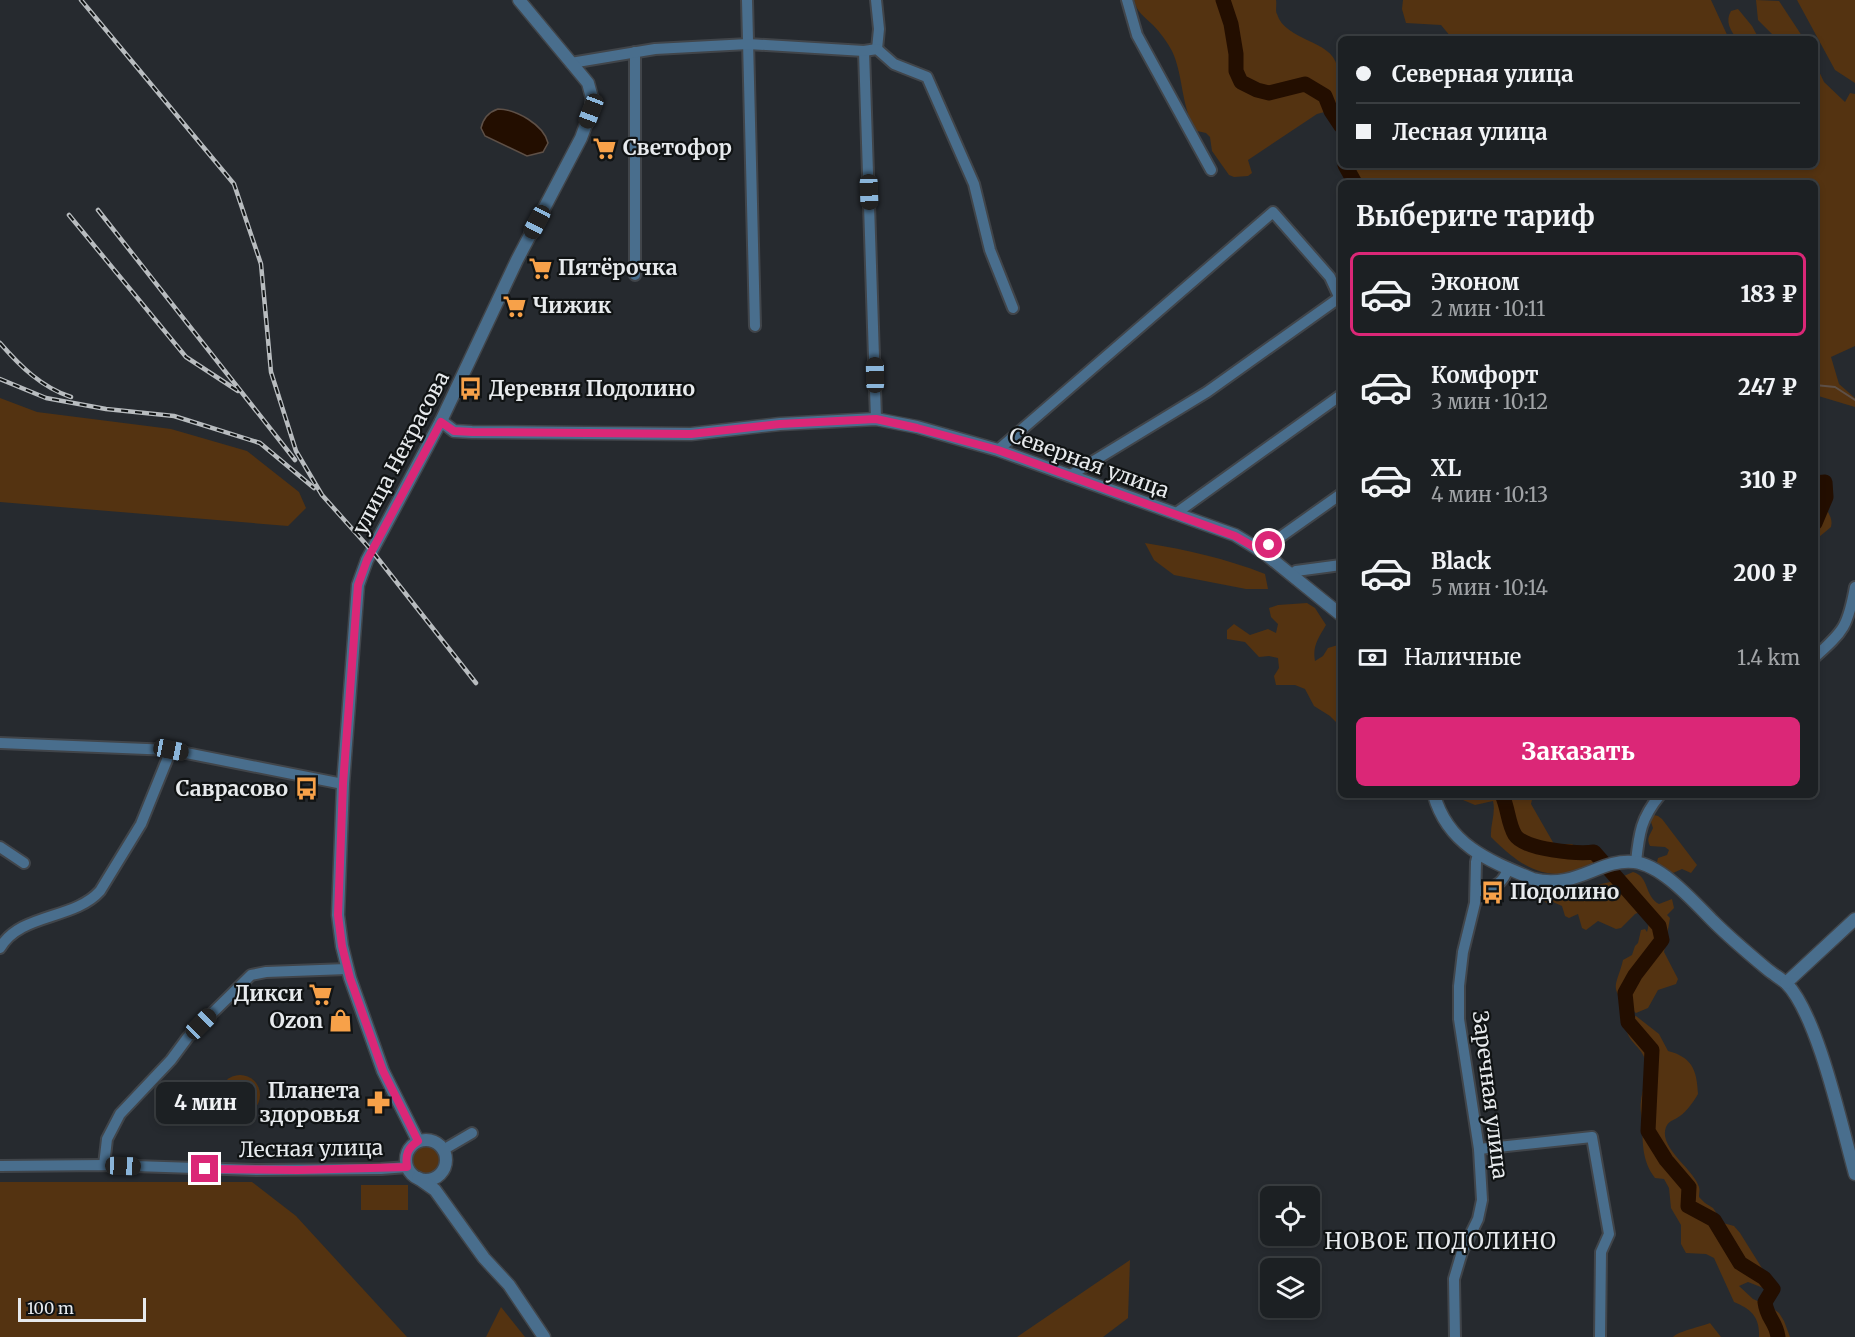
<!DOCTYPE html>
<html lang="ru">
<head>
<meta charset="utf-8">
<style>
  body { margin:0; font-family:Merriweather,serif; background:#25282b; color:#f1f3f6; height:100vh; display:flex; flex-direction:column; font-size:22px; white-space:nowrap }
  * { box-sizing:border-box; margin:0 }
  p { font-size:20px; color:#a0a3a6 }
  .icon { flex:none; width:33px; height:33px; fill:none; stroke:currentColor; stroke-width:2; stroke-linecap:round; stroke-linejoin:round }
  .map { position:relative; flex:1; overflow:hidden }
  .details { position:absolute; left:1338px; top:180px; width:480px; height:618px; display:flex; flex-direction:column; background:#1c2023; border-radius:9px; box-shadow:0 3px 9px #0003,0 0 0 2px #3a3e41 }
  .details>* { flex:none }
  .hud { position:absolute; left:1338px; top:36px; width:480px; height:132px; border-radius:9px; box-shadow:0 3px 9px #0003,0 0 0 2px #3a3e41; display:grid; align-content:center; height:132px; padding:0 18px; background:#1c2023 }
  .tools { position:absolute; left:1260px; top:1186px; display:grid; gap:12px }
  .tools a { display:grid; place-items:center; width:60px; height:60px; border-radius:9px; background:#1c2023; box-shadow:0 3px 9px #0003,0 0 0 2px #3a3e41; font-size:30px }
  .scale { position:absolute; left:18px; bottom:15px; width:128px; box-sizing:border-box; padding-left:6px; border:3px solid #e7eaed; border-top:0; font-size:16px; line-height:21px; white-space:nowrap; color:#e7eaed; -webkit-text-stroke:4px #101314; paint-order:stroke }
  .end { position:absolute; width:27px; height:27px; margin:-14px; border:8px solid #db2777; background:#fff; box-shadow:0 0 0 3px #fff }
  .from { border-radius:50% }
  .bubble { position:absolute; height:42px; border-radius:9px; background:#1c2023; box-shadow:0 3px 9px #0003,0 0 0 2px #3a3e41; font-size:20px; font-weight:800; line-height:42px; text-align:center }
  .car { position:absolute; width:18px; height:36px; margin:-18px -9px; border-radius:8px; box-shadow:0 0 4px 2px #0007; background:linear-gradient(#222 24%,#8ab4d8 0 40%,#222 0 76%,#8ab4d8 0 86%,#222 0) }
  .hud b { display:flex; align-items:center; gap:21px; height:57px; font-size:22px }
  .hud b+b { border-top:2px solid #3a3e41 }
  .hud i { width:15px; height:15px; background:#f1f3f6 }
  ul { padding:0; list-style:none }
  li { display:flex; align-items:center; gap:18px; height:84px; margin:0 12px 9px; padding:0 6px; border:3px solid transparent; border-radius:9px }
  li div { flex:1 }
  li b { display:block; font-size:22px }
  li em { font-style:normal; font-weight:800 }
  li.current { border-color:#db2777 }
  li>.icon { width:54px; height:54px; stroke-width:1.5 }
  h2 { padding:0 18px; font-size:27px; line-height:72px }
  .pay { display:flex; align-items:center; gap:15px; height:66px; padding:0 18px; font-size:22px }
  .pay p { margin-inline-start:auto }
  .button { display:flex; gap:12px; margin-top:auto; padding:12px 18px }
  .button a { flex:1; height:69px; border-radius:9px; background:#db2777; color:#fff; font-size:24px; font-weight:800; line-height:69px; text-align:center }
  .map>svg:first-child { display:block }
  .green { fill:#543311 }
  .water { fill:#230e00; stroke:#5e5047; stroke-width:1.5 }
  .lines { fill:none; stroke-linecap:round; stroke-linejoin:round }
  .stream { stroke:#5e5047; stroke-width:2 }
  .river { stroke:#230e00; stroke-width:15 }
  .minor-casing { stroke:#41454a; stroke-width:14 }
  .tertiary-casing { stroke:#41454a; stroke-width:15 }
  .minor { stroke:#496e8d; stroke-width:10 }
  .tertiary { stroke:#496e8d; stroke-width:12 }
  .rail-casing { stroke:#b8bcbf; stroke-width:4.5 }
  .rail { stroke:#101314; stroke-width:2; stroke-dasharray:7; stroke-linecap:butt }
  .route { stroke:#db2777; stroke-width:8 }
  .labels { text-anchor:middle; stroke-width:4.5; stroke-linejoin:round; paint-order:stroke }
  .poi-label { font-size:21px; font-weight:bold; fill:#e7eaed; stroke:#101314; text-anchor:start }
  .street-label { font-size:21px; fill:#e7eaed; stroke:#101314 }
  .neighbourhood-label { font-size:22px; letter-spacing:1.5px; fill:#e7eaed; stroke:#101314 }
</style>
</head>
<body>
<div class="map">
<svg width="1855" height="1337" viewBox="0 0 1855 1337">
  <rect width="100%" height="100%" fill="#262a2f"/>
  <!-- green -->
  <g class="green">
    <path d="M1134,0H1276C1277,4 1275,11 1277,14C1285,41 1332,40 1337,66L1341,68V116L1336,109L1317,114L1248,160L1252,173L1248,176L1234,177L1229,175L1212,151L1210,137L1206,133L1197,131C1181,111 1184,76 1172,51C1167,42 1161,33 1153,25C1144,16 1137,13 1134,0Z"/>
    <path d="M1403,0H1711L1729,39H1448L1451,37L1441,25L1406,23L1402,9Z"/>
    <path d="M1756,0L1779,1L1804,39H1777L1758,20Z"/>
    <path d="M1797,0H1855V83L1835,70Z"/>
    <path d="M1738,9L1752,26L1759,39H1737C1730,30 1725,21 1731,11Z"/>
    <path d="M1815,63L1824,82L1845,102L1850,93L1855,94V346L1831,357L1839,384L1855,398V407L1815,395V183H1360L1356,172L1357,165H1815Z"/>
    <path d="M0,398L37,412L171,429L247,451L299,492L306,508L288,526L0,502Z"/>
    <path d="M1823,476H1828C1838,492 1824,498 1827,509C1829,516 1833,518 1831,527L1819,537L1815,536V479Z"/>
    <path d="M1145,543C1188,550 1224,558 1265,574L1268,589H1246L1174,575L1154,560Z"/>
    <path d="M1307,603L1315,608L1326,625C1319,637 1312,646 1315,661L1323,656L1328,648L1338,645L1341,641V721L1337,723L1330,716L1314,706L1305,689L1295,685H1276L1274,676L1279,668L1278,658L1269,656L1259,657L1245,642L1227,639V630L1234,624L1250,635L1268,629L1276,633L1278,624L1271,617L1269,608L1278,605Z"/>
    <path d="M1462,795H1533L1531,804L1554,844H1572L1594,860L1595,869C1547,881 1526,872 1491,837C1490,825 1496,813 1493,801L1475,805L1463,800Z"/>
    <path d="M1654,815L1658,816L1662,819L1697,865L1691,873L1682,869L1673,873L1659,867L1657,862L1658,858L1667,855L1669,850L1665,847L1650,846C1646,838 1650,835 1653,828L1650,819Z"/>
    <path d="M1633,872C1650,877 1644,896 1659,904L1672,899L1674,908L1667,915L1670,918L1664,952L1678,979L1676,984L1658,990L1648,1008L1636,1013C1633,1011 1631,1008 1629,1006C1607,988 1618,983 1623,960L1632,955L1635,946L1638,943L1641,930L1645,929L1647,932C1650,923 1648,917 1640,912L1635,914L1621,928L1616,929L1598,921L1586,930L1582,928L1578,914L1569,918L1565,916L1562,906L1553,902L1548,904L1544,901V892L1588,887L1610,882Z"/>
    <path d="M1636,1016L1659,1034L1668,1051C1692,1057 1697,1070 1698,1094C1694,1101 1687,1111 1680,1116C1675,1120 1669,1120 1666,1127C1658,1148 1694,1169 1699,1187C1700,1190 1699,1193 1699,1197L1705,1203L1713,1208L1723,1223L1734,1226L1740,1233L1770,1281L1766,1289L1748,1282L1739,1286L1753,1299L1771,1307L1779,1313L1784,1321L1790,1337H1759C1760,1317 1751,1309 1734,1302L1714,1258L1706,1254L1686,1253L1681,1244V1225L1671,1208L1669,1188L1664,1179L1655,1178C1641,1160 1643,1141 1642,1120C1641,1114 1640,1107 1641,1101C1642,1090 1647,1081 1647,1069C1645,1043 1624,1046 1626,1020Z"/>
    <circle cx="240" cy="1095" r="20"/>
    <circle cx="426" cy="1159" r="15"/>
    <path d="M0,1182H252L296,1216L407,1337H0Z"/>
    <rect x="361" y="1185" width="47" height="25"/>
    <path d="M1130,1260L1128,1318L1103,1337H1017Z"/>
    <path d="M501,1307L525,1337H486Z"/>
    <path d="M1710,1323L1721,1337H1673C1679,1331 1700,1327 1710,1323Z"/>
  </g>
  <!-- water -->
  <path class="water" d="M498,109C516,109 544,125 548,143L543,152L527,156L485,136L481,128C483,119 489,112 498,109Z"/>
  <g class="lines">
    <!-- stream -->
    <path class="stream" d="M1815,385L1835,387L1855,400"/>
    <!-- river -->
    <g class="river">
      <path d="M1223,0L1231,24L1236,54V71L1241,82L1257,90L1269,93L1305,84L1325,96L1331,111L1341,126"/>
      <path d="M1345,165L1355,183"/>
      <path d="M1815,483L1825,482L1826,497L1815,523"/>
      <path d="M1502,795C1508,807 1508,824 1515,835C1524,850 1579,854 1594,852L1659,926L1662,940L1635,975L1625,993L1628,1022L1652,1050L1648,1131L1666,1160L1689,1187L1688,1206L1714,1220L1740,1263L1764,1278L1773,1289L1765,1302C1767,1319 1776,1321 1778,1337"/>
    </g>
    <defs>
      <g id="minor">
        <path d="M747,0L755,326"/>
        <path d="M876,0L879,29L877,49"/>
        <path d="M1127,0L1137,35L1211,170"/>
        <path d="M864,51L876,419"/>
        <path d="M635,52V275"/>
        <path d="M571,63L655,49L748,44L864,51L877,49L894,64L927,77L974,184L990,250L1013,308"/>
        <path d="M998,450L1273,212L1330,277L1341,301"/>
        <path d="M1069,476L1207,392L1339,298"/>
        <path d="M1175,514L1341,395"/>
        <path d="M1263,552L1269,545L1341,494"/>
        <path d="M1292,574L1296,571L1341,565"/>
        <path d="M1815,657C1844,631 1848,626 1855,587"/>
        <path d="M0,743L171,750L343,784"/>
        <path d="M0,847L24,863"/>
        <path d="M1636,862C1639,833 1641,818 1660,795"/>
        <path d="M1476,892C1492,887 1503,886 1508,868"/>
        <path d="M0,948C20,913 74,920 100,891L141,824L171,750"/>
        <path d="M1479,1149L1592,1137L1609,1234L1601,1252L1600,1337"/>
        <path d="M443,1150L472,1133"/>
        <path d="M104,1165L107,1139L120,1114L171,1060L188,1037L251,975L266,972L347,969"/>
        <path d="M0,1166L104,1165L257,1170L381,1169L407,1167"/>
        <path d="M1455,1337L1454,1279L1462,1252L1478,1219L1482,1200L1479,1149L1459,1019V986L1463,952L1475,903L1476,862L1478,854"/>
      </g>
      <g id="tertiary">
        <path d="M441,421L454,431L472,432L691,434L780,424L876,419L917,427L998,450L1235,535L1263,552L1341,615"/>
        <path d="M1434,795C1448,845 1489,861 1533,879C1576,890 1600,858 1634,862C1662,865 1694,902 1713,921C1730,938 1749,954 1767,969C1773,974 1780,978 1786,983C1818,1015 1842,1128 1855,1174"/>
        <path d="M1786,983L1855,919"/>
        <circle cx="426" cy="1160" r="20"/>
        <path d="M418,1141L383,1071L350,978L342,946L338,915L343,784L358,585L367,560L441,421L517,260L581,138L591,111L592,98L588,83L519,0"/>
        <path d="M418,1178L435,1190L484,1258L509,1285L544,1337"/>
      </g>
    </defs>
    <!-- minor casing -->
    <use href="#minor" class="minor-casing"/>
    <!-- tertiary casing -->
    <use href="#tertiary" class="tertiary-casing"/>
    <!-- minor -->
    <use href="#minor" class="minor"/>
    <!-- tertiary -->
    <use href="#tertiary" class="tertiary"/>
    <defs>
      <g id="rail">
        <path d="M81,0L234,184L261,264L271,372L296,451L322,495L372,551L476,683"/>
        <path d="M98,210L295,460"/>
        <path d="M69,215L186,357L238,391"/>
        <path d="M0,343C20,366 41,387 71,397"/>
        <path d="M0,379L46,398L106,409L174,416L260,443L314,488"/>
      </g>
    </defs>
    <!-- rail casing -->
    <use href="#rail" class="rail-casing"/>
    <!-- rail -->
    <use href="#rail" class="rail"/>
  </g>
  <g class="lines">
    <!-- route -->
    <path class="route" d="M205,1169L298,1170L407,1167C405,1154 408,1148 418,1141L383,1071L350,978L342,946L338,915L343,784L358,585L367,560L441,422L454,431L472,432L691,434L780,424L876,419L917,428L998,450L1235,536L1263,552L1269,545"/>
  </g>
  <!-- icons -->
  <defs>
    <symbol id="supermarket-bare" viewBox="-9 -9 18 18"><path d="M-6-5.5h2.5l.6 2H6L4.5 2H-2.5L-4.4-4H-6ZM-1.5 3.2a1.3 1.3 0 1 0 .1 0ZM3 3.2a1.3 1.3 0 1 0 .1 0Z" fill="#f7a149" stroke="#101314" stroke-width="2.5" paint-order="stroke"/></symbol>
    <symbol id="bus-bare" viewBox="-9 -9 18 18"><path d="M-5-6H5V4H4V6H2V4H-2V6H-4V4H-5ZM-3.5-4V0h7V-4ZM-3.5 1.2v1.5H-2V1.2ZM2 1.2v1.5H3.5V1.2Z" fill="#f7a149" stroke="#101314" stroke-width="2.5" paint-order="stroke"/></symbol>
    <symbol id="shop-bare" viewBox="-9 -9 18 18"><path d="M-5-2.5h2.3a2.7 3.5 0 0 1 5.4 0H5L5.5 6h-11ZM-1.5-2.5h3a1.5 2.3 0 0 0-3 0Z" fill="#f7a149" stroke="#101314" stroke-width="2.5" paint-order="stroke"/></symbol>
    <symbol id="pharmacy-bare" viewBox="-9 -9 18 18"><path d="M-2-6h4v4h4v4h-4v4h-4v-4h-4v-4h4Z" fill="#f7a149" stroke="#101314" stroke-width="2.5" paint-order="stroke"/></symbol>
  </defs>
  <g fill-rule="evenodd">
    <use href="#supermarket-bare" x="588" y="132" width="33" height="33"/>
    <use href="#supermarket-bare" x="524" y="252" width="33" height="33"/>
    <use href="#supermarket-bare" x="498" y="290" width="33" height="33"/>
    <use href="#bus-bare" x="454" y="372" width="33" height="33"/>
    <use href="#bus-bare" x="290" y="772" width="33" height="33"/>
    <use href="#bus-bare" x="1476" y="876" width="33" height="33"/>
    <use href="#supermarket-bare" x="304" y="978" width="33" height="33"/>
    <use href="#shop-bare" x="324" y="1004" width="33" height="33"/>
    <use href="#pharmacy-bare" x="362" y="1086" width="33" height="33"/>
  </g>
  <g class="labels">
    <!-- poi labels -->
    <g class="poi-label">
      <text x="623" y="155">Светофор</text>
      <text x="558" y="275">Пятёрочка</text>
      <text x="533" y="313">Чижик</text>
      <text x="489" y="396">Деревня Подолино</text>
      <text x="288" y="796" text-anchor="end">Саврасово</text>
      <text x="1510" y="899">Подолино</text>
      <text x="303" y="1001" text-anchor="end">Дикси</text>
      <text x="323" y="1028" text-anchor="end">Ozon</text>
      <text x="360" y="1098" text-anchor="end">Планета<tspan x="360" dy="24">здоровья</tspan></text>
    </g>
    <!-- street labels -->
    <g class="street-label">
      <text transform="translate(401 453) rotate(-62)" y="7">улица Некрасова</text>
      <text transform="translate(1089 463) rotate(20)" y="7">Северная улица</text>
      <text transform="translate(1490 1095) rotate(83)" y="7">Заречная улица</text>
      <text transform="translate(311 1149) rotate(-1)" y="7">Лесная улица</text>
    </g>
    <!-- neighbourhood labels -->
    <g class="neighbourhood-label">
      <text x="1441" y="1249">НОВОЕ ПОДОЛИНО</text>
    </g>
  </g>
</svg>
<div class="tools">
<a><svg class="icon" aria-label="locate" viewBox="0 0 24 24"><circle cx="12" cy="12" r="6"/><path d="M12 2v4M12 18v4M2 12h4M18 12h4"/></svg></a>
<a><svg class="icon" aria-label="layers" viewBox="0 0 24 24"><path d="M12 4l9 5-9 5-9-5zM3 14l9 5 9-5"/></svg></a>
</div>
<div class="scale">100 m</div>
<i class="end from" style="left:1269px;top:545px"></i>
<i class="end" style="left:205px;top:1169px"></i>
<div class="bubble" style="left:156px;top:1082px;width:99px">4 мин</div>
<i class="car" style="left:591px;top:111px;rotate:201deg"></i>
<i class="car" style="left:869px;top:192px;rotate:178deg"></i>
<i class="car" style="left:537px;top:222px;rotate:208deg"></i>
<i class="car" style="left:875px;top:375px;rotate:359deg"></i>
<i class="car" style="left:171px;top:750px;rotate:101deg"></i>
<i class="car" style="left:201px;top:1024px;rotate:45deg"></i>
<i class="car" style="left:123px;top:1166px;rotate:92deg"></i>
<div class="hud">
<b><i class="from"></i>Северная улица</b>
<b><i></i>Лесная улица</b>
</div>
<section class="details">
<h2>Выберите тариф</h2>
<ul>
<li class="current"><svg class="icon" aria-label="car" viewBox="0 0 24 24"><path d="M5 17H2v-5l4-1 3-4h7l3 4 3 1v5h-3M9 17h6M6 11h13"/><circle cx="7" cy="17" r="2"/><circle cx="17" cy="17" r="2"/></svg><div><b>Эконом</b><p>2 мин · 10:11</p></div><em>183 ₽</em></li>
<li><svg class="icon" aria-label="car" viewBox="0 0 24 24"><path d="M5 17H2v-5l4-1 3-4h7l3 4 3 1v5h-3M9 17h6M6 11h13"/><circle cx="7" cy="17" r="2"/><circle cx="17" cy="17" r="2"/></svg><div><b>Комфорт</b><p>3 мин · 10:12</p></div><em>247 ₽</em></li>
<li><svg class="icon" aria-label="car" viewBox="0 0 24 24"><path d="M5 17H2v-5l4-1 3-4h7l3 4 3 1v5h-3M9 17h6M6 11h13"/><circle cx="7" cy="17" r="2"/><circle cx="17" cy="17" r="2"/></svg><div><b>XL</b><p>4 мин · 10:13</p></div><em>310 ₽</em></li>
<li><svg class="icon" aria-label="car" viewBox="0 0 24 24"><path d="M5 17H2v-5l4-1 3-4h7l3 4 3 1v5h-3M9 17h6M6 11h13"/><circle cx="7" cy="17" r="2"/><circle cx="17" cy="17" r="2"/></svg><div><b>Black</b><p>5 мин · 10:14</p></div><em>200 ₽</em></li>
</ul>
<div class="pay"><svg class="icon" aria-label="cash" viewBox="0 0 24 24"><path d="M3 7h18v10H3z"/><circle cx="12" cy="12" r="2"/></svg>Наличные<p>1.4 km</p></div>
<div class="button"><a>Заказать</a></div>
</section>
</div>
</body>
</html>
